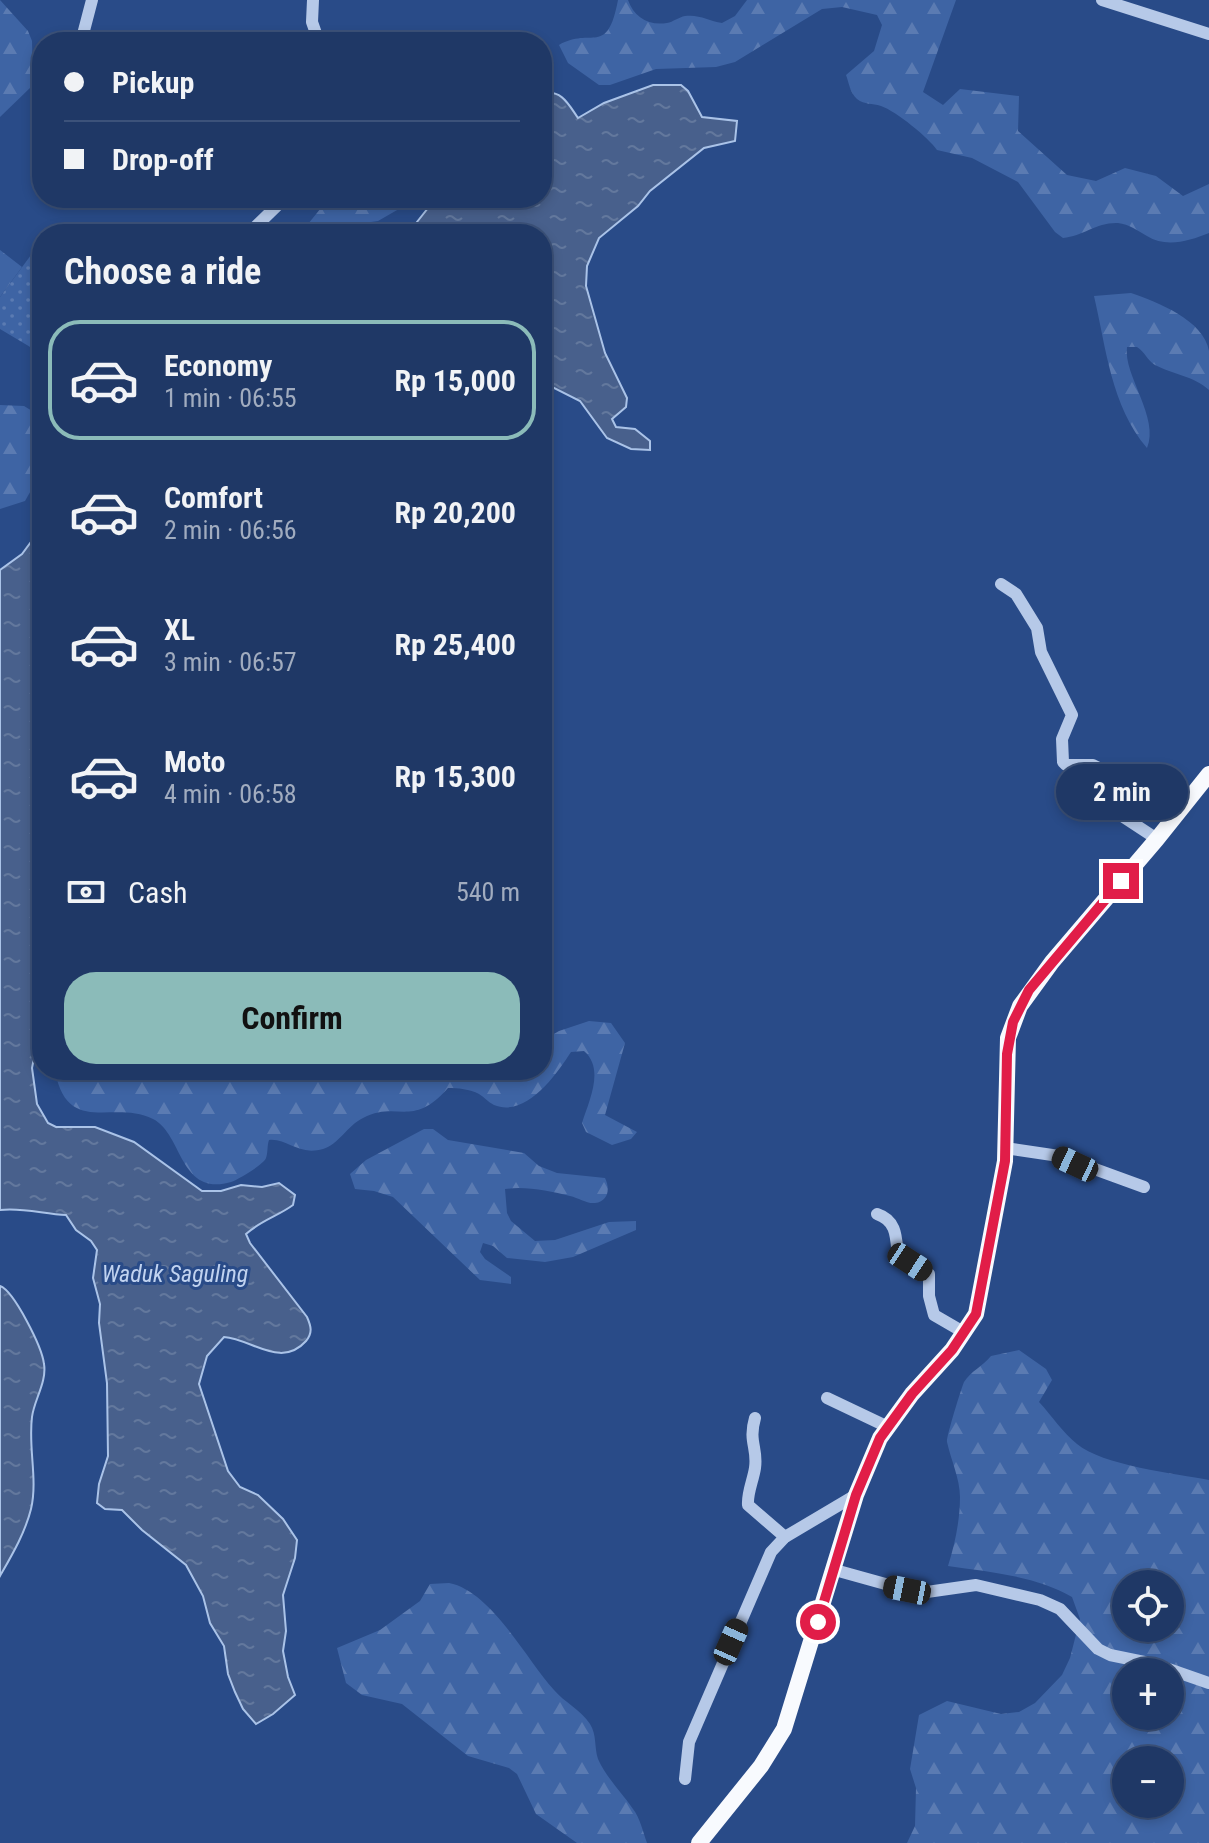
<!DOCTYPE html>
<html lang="en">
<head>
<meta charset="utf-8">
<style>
  body { margin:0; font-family:"Roboto Condensed",sans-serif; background:#2c436f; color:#f1f3f6; height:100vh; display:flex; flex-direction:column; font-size:30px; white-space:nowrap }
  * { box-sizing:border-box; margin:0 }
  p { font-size:26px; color:#a1acbf }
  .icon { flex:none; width:44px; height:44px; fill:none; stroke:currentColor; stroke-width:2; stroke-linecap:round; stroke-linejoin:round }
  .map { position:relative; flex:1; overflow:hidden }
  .details { position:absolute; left:32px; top:224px; width:520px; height:856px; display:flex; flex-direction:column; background:#1f3866; border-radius:32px; box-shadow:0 4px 12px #0003,0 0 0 2px #3c527a }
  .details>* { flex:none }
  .hud { position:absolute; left:32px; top:32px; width:520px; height:176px; border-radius:32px; box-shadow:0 4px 12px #0003,0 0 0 2px #3c527a; display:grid; align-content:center; height:176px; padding:0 32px; background:#1f3866 }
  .buttons { position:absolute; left:1112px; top:1570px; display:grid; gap:16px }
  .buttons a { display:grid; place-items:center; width:72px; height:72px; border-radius:50%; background:#1f3866; box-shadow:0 4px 12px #0003,0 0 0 2px #3c527a; font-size:40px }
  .end { position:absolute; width:36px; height:36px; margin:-18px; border:10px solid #e11d48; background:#fff; box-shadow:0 0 0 4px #fff }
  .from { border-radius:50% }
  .bubble { position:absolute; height:56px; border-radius:28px; background:#1f3866; box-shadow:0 4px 12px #0003,0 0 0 2px #3c527a; font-size:26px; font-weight:700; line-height:56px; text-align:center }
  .car { position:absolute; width:24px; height:48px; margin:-24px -12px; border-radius:10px; box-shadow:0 0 6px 2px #0007; background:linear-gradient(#222 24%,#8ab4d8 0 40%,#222 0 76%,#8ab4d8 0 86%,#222 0) }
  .hud b { display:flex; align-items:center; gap:28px; height:76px; font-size:30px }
  .hud b+b { border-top:2px solid #3c527a }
  .hud i { width:20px; height:20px; background:#f1f3f6 }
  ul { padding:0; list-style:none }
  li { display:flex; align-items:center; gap:24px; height:120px; margin:0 16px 12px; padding:0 16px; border:4px solid transparent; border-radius:32px }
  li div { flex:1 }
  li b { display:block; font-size:30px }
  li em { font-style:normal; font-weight:700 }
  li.current { border-color:#8bbbb9 }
  li>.icon { width:72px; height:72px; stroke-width:1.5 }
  h2 { padding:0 32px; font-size:36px; line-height:96px }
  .pay { display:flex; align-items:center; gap:20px; height:88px; padding:0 32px; font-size:30px }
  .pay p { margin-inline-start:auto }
  .cta { display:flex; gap:16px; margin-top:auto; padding:16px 32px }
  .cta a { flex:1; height:92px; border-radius:32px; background:#8bbbb9; color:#111; font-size:32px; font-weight:700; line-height:92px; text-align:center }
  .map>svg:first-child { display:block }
  .grass { fill:url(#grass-dots) }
  .forest { fill:url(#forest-firs); fill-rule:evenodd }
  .water { fill:url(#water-ripples); stroke:#aac3e8; stroke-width:2 }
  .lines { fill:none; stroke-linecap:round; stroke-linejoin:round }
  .minor { stroke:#b6c9e8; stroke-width:12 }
  .major { stroke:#f8fafe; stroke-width:16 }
  .route { stroke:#e11d48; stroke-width:10 }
  .labels { text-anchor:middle; stroke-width:6; stroke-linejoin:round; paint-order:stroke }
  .water-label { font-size:24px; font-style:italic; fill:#c1d3f0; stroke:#294b88 }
</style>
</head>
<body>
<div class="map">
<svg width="1209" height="1843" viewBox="0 0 1209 1843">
  <defs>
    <pattern id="grass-dots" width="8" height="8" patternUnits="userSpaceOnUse" patternTransform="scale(2)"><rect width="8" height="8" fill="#3e64a4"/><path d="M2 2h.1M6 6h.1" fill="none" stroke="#5b7bb2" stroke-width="1.8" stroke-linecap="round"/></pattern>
    <pattern id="forest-firs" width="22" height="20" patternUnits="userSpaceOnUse" patternTransform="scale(2)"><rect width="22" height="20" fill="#3e64a4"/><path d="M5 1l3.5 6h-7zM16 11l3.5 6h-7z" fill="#5b7bb2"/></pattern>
    <pattern id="water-ripples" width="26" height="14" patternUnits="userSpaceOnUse" patternTransform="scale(2)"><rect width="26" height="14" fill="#48608c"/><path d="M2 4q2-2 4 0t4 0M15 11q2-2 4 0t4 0" fill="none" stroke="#63789d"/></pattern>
  </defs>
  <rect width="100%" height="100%" fill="#294b88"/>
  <!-- grass -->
  <path class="grass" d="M31,255L42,262V354L0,329V297Z"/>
  <!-- forest -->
  <g class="forest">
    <path d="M0,0L28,31L32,41L33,85L0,117Z"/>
    <path d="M618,0H628C634,17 648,26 667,23C673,22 679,17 685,16C699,14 709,21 722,23L735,16L747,0H956L923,92L943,105L960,89L1019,96L1018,131L1067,175L1096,181L1125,168L1156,176L1183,196L1209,184V233C1189,241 1166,248 1147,236C1138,231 1129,224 1118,223C1097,222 1083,236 1063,238L1055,232L1018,182L972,158L937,150C929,138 896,111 881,106C872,103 865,105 857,99C850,93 849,83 846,75L874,51L882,25L877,15L842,7L822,9L735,62L716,67L656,69L610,85H599L568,63L559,45C592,26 607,58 618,0Z"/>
    <path d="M329,198H378L390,202L398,198H418L378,221L350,225L334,234H300Z"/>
    <path d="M0,250L22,267L0,297Z"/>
    <path d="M1131,293C1157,302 1204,320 1209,351C1209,363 1209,377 1209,390C1194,376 1172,374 1155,365C1147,360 1145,352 1137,347H1127C1123,375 1160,418 1147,448C1111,406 1106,347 1094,296Z"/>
    <path d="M0,405L24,406L42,417V471L25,501L0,509Z"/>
    <path d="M589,1021L611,1023L625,1043L605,1115L637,1132L631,1139L612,1145L586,1132L582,1123C589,1101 605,1069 584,1051L571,1052C556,1075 526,1118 494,1105C488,1102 484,1097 479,1094C470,1089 458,1088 448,1088C412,1129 398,1100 363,1118C348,1125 338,1145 323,1149C297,1156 288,1138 269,1140C267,1145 268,1153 266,1158C263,1165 239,1179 231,1182C179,1197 183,1134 153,1119C113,1099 68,1137 55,1071L542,1070V1041L559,1031Z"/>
    <path d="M424,1129H433L448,1140L524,1153L539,1166L557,1173L605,1178C610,1188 609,1201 595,1203C587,1204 579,1198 570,1196C550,1191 526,1186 505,1189L507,1213L511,1221L535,1241L555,1240L609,1222L636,1221V1230L573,1257L545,1262L507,1258L493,1246L483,1243L480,1252L485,1259L511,1277V1284L480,1280L393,1197L374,1191L355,1189L350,1174L366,1160Z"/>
    <path d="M1019,1350L1046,1369L1052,1380L1039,1402C1052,1416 1063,1433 1077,1444C1101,1465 1177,1474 1209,1480V1843H907L915,1826L916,1788L910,1769L919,1715L947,1701L1001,1714L1019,1712L1035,1703L1062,1675L1070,1658L1080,1619L1072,1597C1036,1576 990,1572 948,1566C955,1544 960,1520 960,1497C960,1479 951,1460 947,1442C946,1438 961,1389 964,1382C971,1371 983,1366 991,1356ZM1126,1584H1170V1628H1126ZM1126,1672H1170V1716H1126ZM1126,1760H1170V1804H1126Z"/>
    <path d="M449,1583C491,1591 526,1659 554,1690C564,1702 581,1710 590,1724C597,1735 594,1747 598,1759C606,1777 622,1793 633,1809C640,1818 643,1832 647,1843H577L536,1814L517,1774L509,1768L468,1756L402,1704L362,1695L346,1683L337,1648L380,1630L420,1601L430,1584Z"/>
  </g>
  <!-- water -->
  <g class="water">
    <path d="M653,85H681L688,91L702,117L737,121L735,141L704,148L650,191L638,206L599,238L587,266L586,286L605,353L627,398L626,407L612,419L616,427L635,429L650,441V450L631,449L607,438L580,401L542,382V234H394L413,227L436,198H542V94C561,88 569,105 578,118L604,103Z"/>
    <path d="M42,527V1018L32,1068L37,1104L48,1123L56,1127H95L134,1142L202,1191H221L241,1185L262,1187L279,1183L295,1195L293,1205C278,1216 260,1221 246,1234L250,1243L307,1317C311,1326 313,1333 306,1341C281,1369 252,1339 224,1337L207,1356L199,1384L228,1471L240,1487L258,1495L283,1519L297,1540L295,1558L283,1595L286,1631L283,1651L288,1677L295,1695L273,1714L256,1724L243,1709L235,1692L228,1674L224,1646L210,1623L203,1596L186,1565L142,1530L122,1510L105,1509L97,1503L99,1484L108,1456L107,1383L99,1323L100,1304L93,1278L97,1250L91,1241L76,1230L66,1215C44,1214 21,1207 0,1210V570L22,554Z"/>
    <path d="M0,1286C14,1291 42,1347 44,1364C47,1382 34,1400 32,1417C28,1448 38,1479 31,1509C25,1533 12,1555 0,1576Z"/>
  </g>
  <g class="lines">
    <!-- minor -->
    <g class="minor">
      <path d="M313,0L312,22L319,42"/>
      <path d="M1102,0L1209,34"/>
      <path d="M81,42L92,0"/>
      <path d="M40,134L42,131"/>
      <path d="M248,234L285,198"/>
      <path d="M1001,584L1016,594L1037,628L1041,652L1072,715L1062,739L1063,762L1066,765H1093L1099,768L1111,784L1122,816L1157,839"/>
      <path d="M1005,1148L1059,1156L1144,1187"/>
      <path d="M877,1214C898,1221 896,1239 898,1258L910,1262L929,1274V1296L934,1315L965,1333"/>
      <path d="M827,1398L888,1427"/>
      <path d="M755,1418C748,1442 758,1448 755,1468C753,1481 747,1493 748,1505L785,1537"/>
      <path d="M835,1570L907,1590L927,1592L976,1585L1040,1600L1060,1609L1098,1649L1110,1655L1154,1664L1209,1683"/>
      <path d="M685,1779L689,1742L771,1552L785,1537L856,1495"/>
    </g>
    <!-- major -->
    <path class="major" d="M699,1843L761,1766L784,1729L856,1495L880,1438L912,1394L952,1350L976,1314L1005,1161L1008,1038L1020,1006L1052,962L1157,839L1209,774"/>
  </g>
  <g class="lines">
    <!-- route -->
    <path class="route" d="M818,1622L856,1495L880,1438L912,1394L952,1350L976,1314L1005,1161L1007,1054L1013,1022L1029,990L1121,881"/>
  </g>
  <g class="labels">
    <!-- water labels -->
    <g class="water-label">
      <text x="175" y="1282">Waduk Saguling</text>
    </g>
  </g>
</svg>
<div class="buttons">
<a><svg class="icon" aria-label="locate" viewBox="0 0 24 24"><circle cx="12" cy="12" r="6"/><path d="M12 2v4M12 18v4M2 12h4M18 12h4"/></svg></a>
<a>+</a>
<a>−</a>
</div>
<i class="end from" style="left:818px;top:1622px"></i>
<i class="end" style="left:1121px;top:881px"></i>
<div class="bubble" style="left:1056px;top:764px;width:132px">2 min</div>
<i class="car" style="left:1075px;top:1164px;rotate:295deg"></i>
<i class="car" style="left:910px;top:1262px;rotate:123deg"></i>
<i class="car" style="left:907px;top:1590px;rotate:281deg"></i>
<i class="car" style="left:731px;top:1642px;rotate:24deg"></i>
<div class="hud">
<b><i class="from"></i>Pickup</b>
<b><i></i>Drop-off</b>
</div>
<section class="details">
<h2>Choose a ride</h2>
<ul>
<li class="current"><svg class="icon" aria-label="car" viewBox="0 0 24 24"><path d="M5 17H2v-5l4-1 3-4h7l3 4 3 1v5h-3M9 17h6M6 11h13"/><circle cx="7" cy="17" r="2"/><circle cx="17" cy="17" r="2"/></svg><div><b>Economy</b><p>1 min · 06:55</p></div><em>Rp 15,000</em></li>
<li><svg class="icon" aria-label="car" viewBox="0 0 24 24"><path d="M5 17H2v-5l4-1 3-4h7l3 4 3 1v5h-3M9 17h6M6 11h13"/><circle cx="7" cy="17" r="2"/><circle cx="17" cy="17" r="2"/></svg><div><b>Comfort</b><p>2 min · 06:56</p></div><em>Rp 20,200</em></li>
<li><svg class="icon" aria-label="car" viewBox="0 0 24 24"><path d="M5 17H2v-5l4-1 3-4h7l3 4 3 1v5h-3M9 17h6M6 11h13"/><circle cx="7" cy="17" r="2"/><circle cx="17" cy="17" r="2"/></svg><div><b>XL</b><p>3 min · 06:57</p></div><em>Rp 25,400</em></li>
<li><svg class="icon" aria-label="car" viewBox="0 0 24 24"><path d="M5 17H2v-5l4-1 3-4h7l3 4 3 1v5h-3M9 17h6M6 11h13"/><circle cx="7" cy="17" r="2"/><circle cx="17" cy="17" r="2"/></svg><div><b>Moto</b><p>4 min · 06:58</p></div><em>Rp 15,300</em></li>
</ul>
<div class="pay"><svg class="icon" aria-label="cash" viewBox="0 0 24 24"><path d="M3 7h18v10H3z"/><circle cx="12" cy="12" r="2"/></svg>Cash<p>540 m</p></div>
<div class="cta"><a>Confirm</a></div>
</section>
</div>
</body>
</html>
